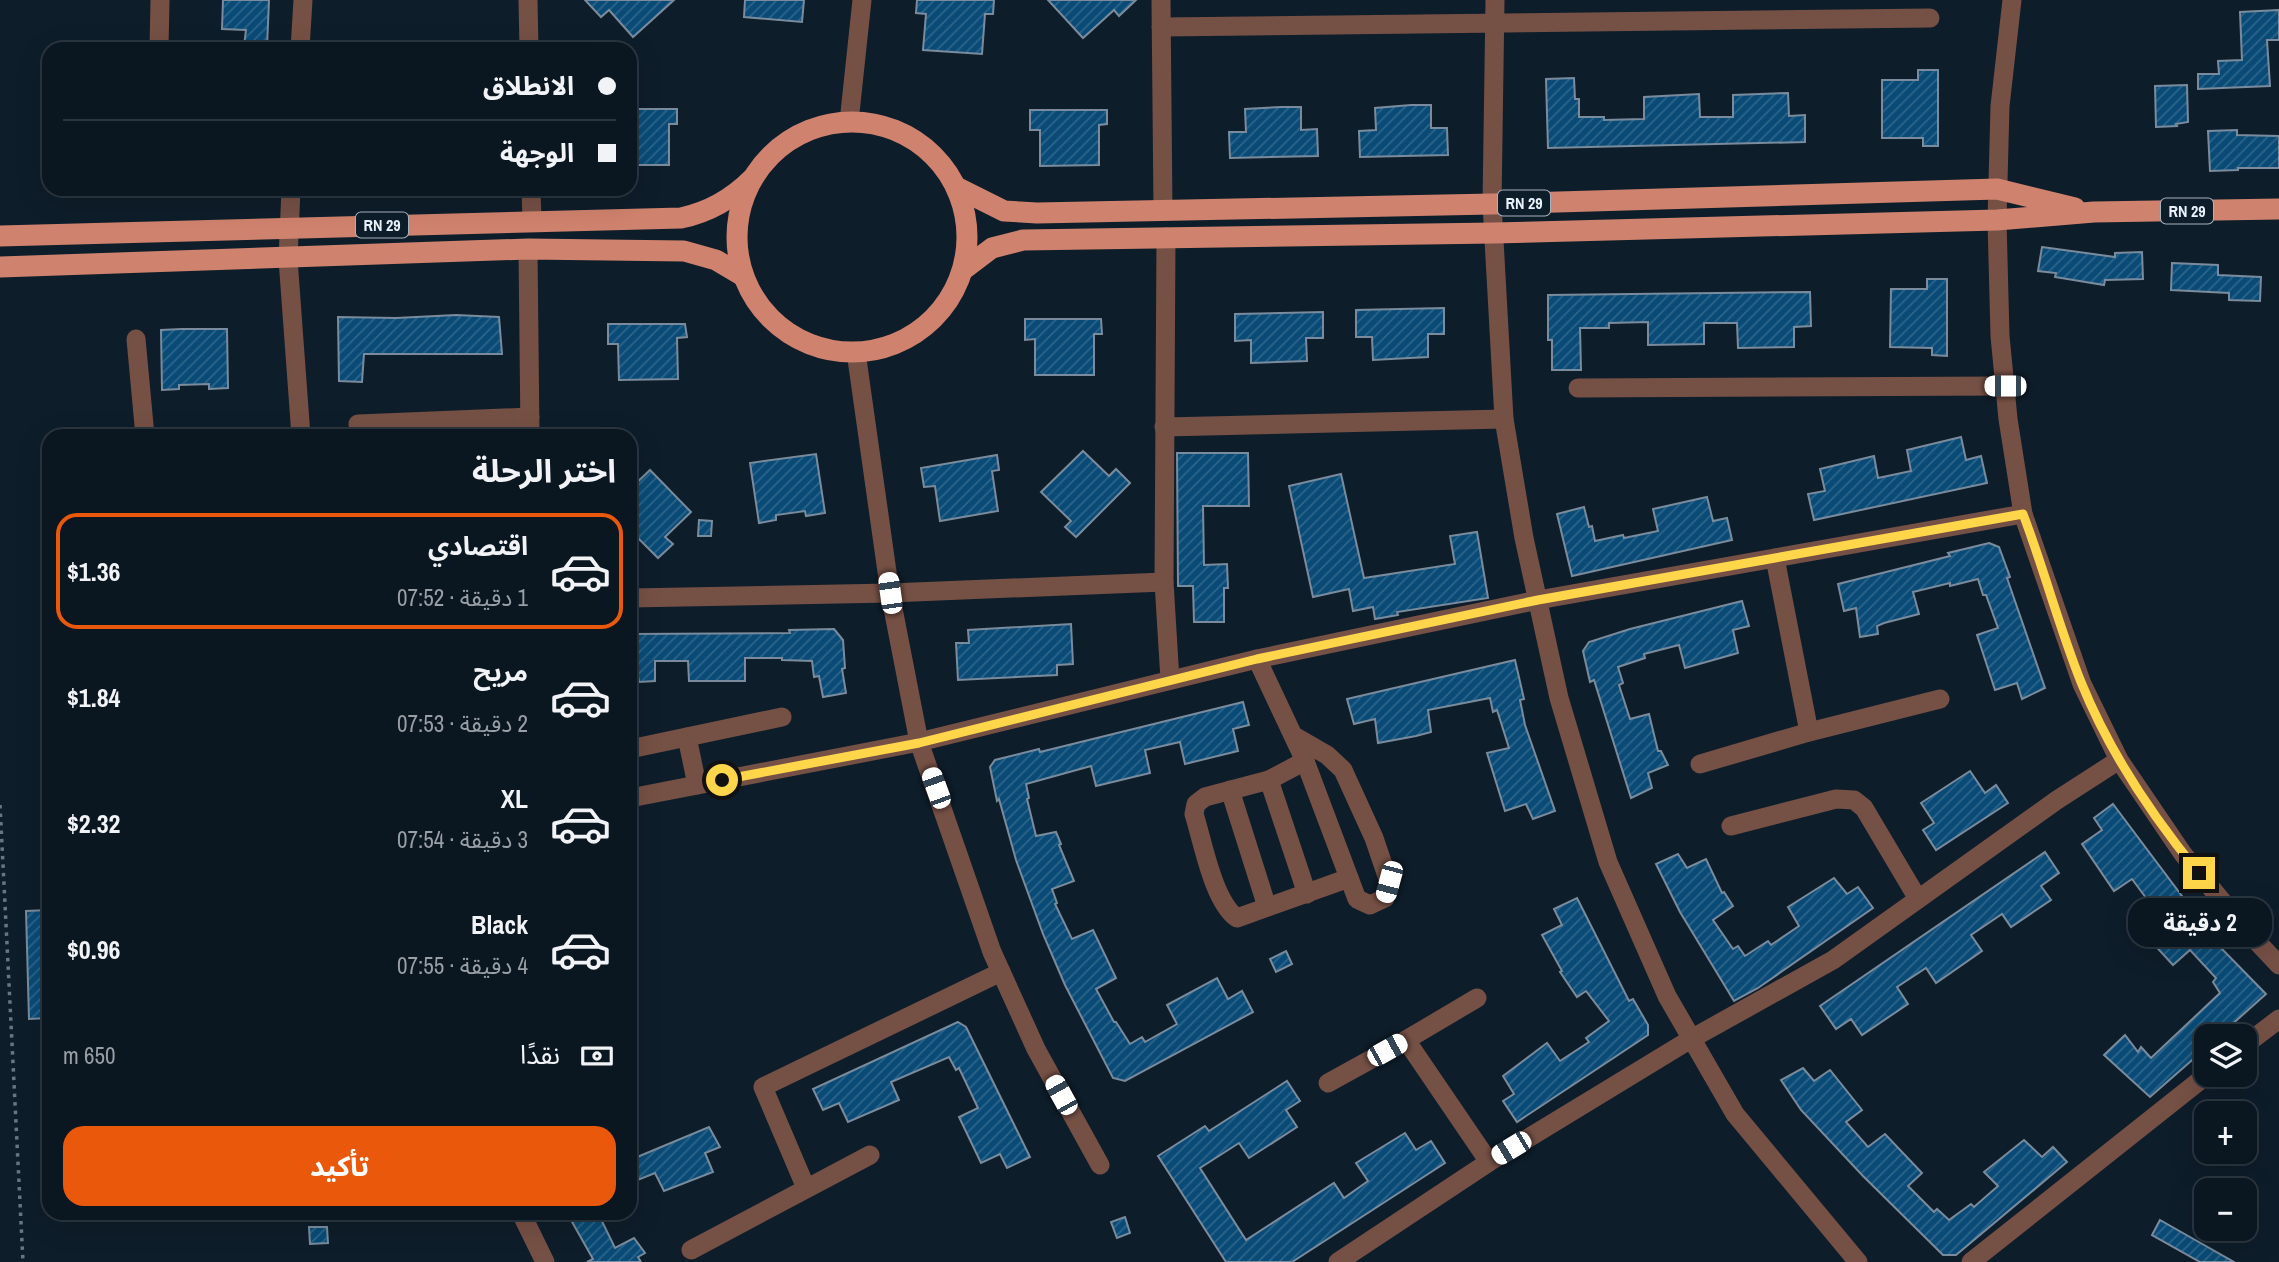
<!DOCTYPE html>
<html lang="ar">
<head>
<meta charset="utf-8">
<style>
  body { margin:0; font-family:"Archivo Narrow","Noto Sans Arabic",sans-serif; background:#131f29; color:#f1f3f6; direction:rtl; height:100vh; display:flex; flex-direction:column; font-size:26px; white-space:nowrap }
  * { box-sizing:border-box; margin:0 }
  p { font-size:23px; color:#999fa5 }
  .icon { flex:none; width:38px; height:38px; fill:none; stroke:currentColor; stroke-width:2; stroke-linecap:round; stroke-linejoin:round }
  .map { position:relative; flex:1; overflow:hidden; direction:ltr }
  .details { position:absolute; left:42px; top:429px; width:595px; height:791px; display:flex; flex-direction:column; background:#0a1620; border-radius:21px; box-shadow:0 7px 28px #0002,0 0 0 2px #2a353e; direction:rtl }
  .details>* { flex:none }
  .banner { position:absolute; left:42px; top:42px; width:595px; height:154px; border-radius:21px; box-shadow:0 7px 28px #0002,0 0 0 2px #2a353e; direction:rtl; display:grid; align-content:center; height:154px; padding:0 21px; background:#0a1620 }
  .buttons { position:absolute; left:2194px; top:1024px; display:grid; gap:14px }
  .buttons a { display:grid; place-items:center; width:63px; height:63px; border-radius:14px; background:#0a1620; box-shadow:0 7px 28px #0002,0 0 0 2px #2a353e; font-size:35px }
  .end { position:absolute; width:32px; height:32px; margin:-16px; border:9px solid #ffd54a; background:#111; box-shadow:0 0 0 4px #111 }
  .from { border-radius:50% }
  .bubble { position:absolute; height:49px; border-radius:21px; background:#0a1620; box-shadow:0 7px 28px #0002,0 0 0 2px #2a353e; font-size:23px; font-weight:700; line-height:49px; text-align:center; direction:rtl }
  .car { position:absolute; width:21px; height:42px; margin:-21px -10px; border-radius:9px; box-shadow:0 0 5px 2px #0007; background:linear-gradient(#fff 24%,#345 0 40%,#fff 0 76%,#345 0 86%,#fff 0) }
  .banner b { display:flex; align-items:center; gap:24px; height:66px; font-size:26px }
  .banner b+b { border-top:2px solid #2a353e }
  .banner i { width:18px; height:18px; background:#f1f3f6 }
  ul { padding:0; list-style:none }
  li { display:flex; align-items:center; gap:21px; height:116px; margin:0 14px 10px; padding:0 7px; border:4px solid transparent; border-radius:21px }
  li div { flex:1 }
  li b { display:block; font-size:26px }
  li em { font-style:normal; font-weight:700 }
  li.selected { border-color:#ea580c }
  li>.icon { width:63px; height:63px; stroke-width:1.5 }
  h2 { padding:0 21px; font-size:32px; line-height:84px }
  .pay { display:flex; align-items:center; gap:18px; height:77px; padding:0 21px; font-size:26px }
  .pay p { margin-inline-start:auto }
  .cta { display:flex; gap:14px; margin-top:auto; padding:14px 21px }
  .cta a { flex:1; height:80px; border-radius:21px; background:#ea580c; color:#fff; font-size:28px; font-weight:700; line-height:80px; text-align:center }
  .map>svg:first-child { display:block }
  .building { fill:url(#building-hatch); stroke:#798b9c; stroke-width:2 }
  .lines { fill:none; stroke-linecap:round; stroke-linejoin:round }
  .path { stroke:#687681; stroke-width:3.5; stroke-dasharray:3.5 5; stroke-linecap:butt }
  .minor { stroke:#755045; stroke-width:19 }
  .major { stroke:#cf826d; stroke-width:21 }
  .route { stroke:#ffd54a; stroke-width:9 }
  .labels { text-anchor:middle; stroke-width:7; stroke-linejoin:round; paint-order:stroke }
  .shield { fill:#0e1d2a; stroke:#a7b3bd; stroke-width:2 }
  .shield-label { font-size:16px; font-weight:bold; fill:#e8f3fc }
</style>
</head>
<body>
<div class="map">
<svg width="2279" height="1262" viewBox="0 0 2279 1262">
  <defs>
    <pattern id="building-hatch" width="6" height="6" patternUnits="userSpaceOnUse" patternTransform="scale(1.75)"><rect width="6" height="6" fill="#094b76"/><path d="M-1 1l2-2M0 6l6-6M5 7l2-2" fill="none" stroke="#2d658a"/></pattern>
  </defs>
  <rect width="100%" height="100%" fill="#0e1d2a"/>
  <!-- building -->
  <g class="building">
    <path d="M223,0H269L267,47L244,46L246,30L222,29Z"/>
    <path d="M585,0H674L633,37L609,10L601,17Z"/>
    <path d="M745,0H804L802,22L744,17Z"/>
    <path d="M917,0H994L993,14H985L982,54L923,50L926,14L916,13Z"/>
    <path d="M1048,0H1136L1119,16L1114,10L1083,38Z"/>
    <path d="M2279,10V40H2267L2270,86L2198,89V74H2219L2218,61L2242,60L2240,12Z"/>
    <path d="M1918,70H1938V146H1923V138H1882V80H1918Z"/>
    <path d="M1574,78L1575,99H1579V117H1604V120L1644,119V97L1699,94L1700,117H1733V95L1788,93L1789,116L1805,115V142L1548,148L1546,79Z"/>
    <path d="M2187,85L2188,122L2176,124L2177,126L2156,127L2155,86Z"/>
    <path d="M1411,105H1431V128H1447L1448,155L1360,157L1359,131L1376,130L1375,108Z"/>
    <path d="M1281,107H1301V130L1317,129L1318,156L1230,158L1229,132H1246L1245,109Z"/>
    <path d="M630,109H677V124H669V165H630Z"/>
    <path d="M1030,110H1107V124L1099,125V165L1040,166V130H1030Z"/>
    <path d="M2237,130V135L2279,136V168H2238V170L2210,171L2208,131Z"/>
    <path d="M2042,247L2115,257V253L2142,252L2143,279L2105,280L2104,285L2055,277L2056,273L2038,271Z"/>
    <path d="M2172,263L2218,265V275L2261,277L2260,301L2229,300V293L2171,290Z"/>
    <path d="M1927,279H1947V356L1932,355V348L1890,347L1891,289H1927Z"/>
    <path d="M1810,292L1811,326L1794,327V347L1738,348L1737,323H1704V344L1648,345V322L1609,323V328H1580L1581,370H1552V340H1548V295Z"/>
    <path d="M1444,308V334H1428V357L1373,360L1372,337H1356V310Z"/>
    <path d="M1323,312V338H1306L1307,361L1251,363V340L1235,341V314Z"/>
    <path d="M456,315L499,317L502,354H364L362,382L339,381L338,317L396,318Z"/>
    <path d="M1025,319H1101L1102,334H1094V375H1035V339L1025,340Z"/>
    <path d="M608,324H685L687,337L677,338L678,379L619,380L618,344H608Z"/>
    <path d="M182,329H227L228,388L209,389V384L179,385V389L162,390L161,330Z"/>
    <path d="M1961,437L1966,460L1981,456L1987,483L1814,520L1808,494L1825,491L1820,469L1874,456L1878,478L1911,471L1907,450Z"/>
    <path d="M1083,451L1109,476L1116,469L1130,483L1076,537L1065,527L1071,521L1041,492Z"/>
    <path d="M1177,453H1248L1249,506H1203L1204,565L1227,564L1228,588H1224V622H1194L1193,586H1178Z"/>
    <path d="M816,454L825,513L806,516L805,511L776,515V520L759,523L750,463Z"/>
    <path d="M997,455L999,470L992,471L998,511L940,521L935,486L924,487L921,468Z"/>
    <path d="M650,470L691,512L665,537L673,544L658,558L630,530V489Z"/>
    <path d="M1341,474L1364,578L1455,564L1450,536L1477,532L1488,598L1397,612L1398,615L1375,619L1373,607L1353,611L1349,589L1313,597L1289,486Z"/>
    <path d="M1707,497L1713,521L1727,518L1732,540L1572,576L1557,514L1584,507L1589,527L1592,526L1595,541L1623,535L1624,538L1658,531L1653,509Z"/>
    <path d="M699,520L712,521L711,536H698Z"/>
    <path d="M1989,543L1999,547L2010,577L2007,578L2045,688L2022,699L2017,683L1995,690L1977,635L1998,628L1986,595H1983L1978,579L1950,586V583L1913,592L1919,614L1884,623L1877,626L1878,634L1860,637L1856,608L1844,611L1838,584L1950,556L1948,553Z"/>
    <path d="M1742,601L1749,626L1733,630L1738,653L1685,668L1679,645L1644,654L1645,658L1618,667L1623,683L1619,685L1630,719L1649,714L1658,751H1661L1668,765L1648,773L1652,788L1631,798L1594,680L1590,682L1583,651L1589,642L1630,629Z"/>
    <path d="M1071,624L1073,664L1057,665V675L958,680L956,643H969L968,630Z"/>
    <path d="M834,629L843,640L845,668L842,669L846,693L823,697L819,676L814,677L812,661L782,660V658H745V681H689L688,661H655V681L639,682L638,676H630V634L790,633L789,630Z"/>
    <path d="M1515,660L1524,699L1520,700L1525,725L1555,811L1533,819L1526,804L1505,811L1487,753L1509,748L1497,710L1493,712L1490,698L1428,710L1431,732L1416,736L1378,743L1375,719L1354,724L1347,699Z"/>
    <path d="M1243,702L1249,725L1233,729L1238,751L1185,764L1180,742L1145,750L1150,773L1096,786L1091,766L1026,784L1029,798L1027,799L1036,836L1056,832L1061,844L1059,845L1074,881L1052,889L1057,903L1055,904L1072,939L1093,930L1116,978L1096,989L1114,1022H1116L1130,1044L1142,1037L1145,1042L1177,1024L1167,1005L1217,978L1228,999L1242,991L1253,1012L1125,1081L1113,1078L1065,985L1043,934L1016,860L999,799L997,801L990,767L995,760L1039,749L1040,752Z"/>
    <path d="M1970,771L1985,793L1996,785L2008,803L1936,850L1923,830L1934,823L1921,803Z"/>
    <path d="M2113,804L2221,948L2266,994L2219,1036H2207V1047L2150,1097L2104,1055L2125,1035L2138,1052L2141,1047L2151,1058L2220,993L2213,982L2216,978L2190,950L2173,965L2161,952L2134,922L2152,906L2132,879L2114,891L2082,844L2102,830L2094,818Z"/>
    <path d="M2045,852L2059,873L2041,886L2051,900L2011,927L2002,914L1971,935L1982,951L1936,983L1926,968L1897,987L1908,1004L1862,1035L1851,1019L1836,1029L1820,1006Z"/>
    <path d="M1678,854L1687,868L1706,859L1722,893L1724,892L1733,906L1713,920L1733,949L1738,946L1745,956L1768,941L1771,945L1799,926L1788,907L1834,878L1847,894L1858,887L1873,908L1758,988L1734,1001L1680,912L1656,864Z"/>
    <path d="M1577,898L1629,1001L1633,999L1648,1025V1035L1517,1122L1503,1101L1514,1094L1503,1076L1547,1043L1560,1061L1589,1042L1586,1038L1609,1021L1586,991L1577,997L1560,972L1562,971L1542,935L1562,925L1554,909Z"/>
    <path d="M49,910V1018L29,1019L26,911Z"/>
    <path d="M1286,951L1292,964L1276,972L1270,959Z"/>
    <path d="M958,1022L966,1027L1030,1157L1007,1168L1000,1154L981,1163L959,1117L978,1108L959,1068L956,1070L949,1057L891,1082L899,1100L848,1122L839,1103L823,1110L813,1089Z"/>
    <path d="M1803,1068L1814,1081L1830,1070L1862,1110L1846,1122L1868,1147L1885,1134L1922,1173L1908,1186L1934,1212L1937,1209L1949,1220L1971,1204L1974,1207L1998,1186L1984,1172L2024,1140L2042,1157L2053,1147L2067,1162L1956,1255H1943L1863,1176L1801,1110L1781,1080Z"/>
    <path d="M1287,1081L1300,1101L1286,1110L1297,1127L1249,1158L1239,1143L1200,1168L1246,1240L1334,1183L1344,1198L1368,1181L1356,1163L1405,1133L1416,1150L1431,1141L1445,1163L1292,1262H1226L1158,1156L1205,1126L1209,1131Z"/>
    <path d="M709,1127L720,1147L705,1153L713,1172L664,1191L655,1173L630,1183V1160Z"/>
    <path d="M567,1213H598L615,1248L634,1238L645,1253L638,1257L641,1262H587L593,1259Z"/>
    <path d="M1125,1217L1130,1233L1117,1238L1111,1222Z"/>
    <path d="M2160,1220L2234,1262H2200L2152,1235Z"/>
    <path d="M309,1227H327L328,1243L310,1244Z"/>
  </g>
  <g class="lines">
    <!-- path -->
    <path class="path" d="M0,805L23,1262"/>
    <!-- minor -->
    <g class="minor">
      <path d="M528,0L529,49"/>
      <path d="M1161,0L1163,211"/>
      <path d="M1495,0L1492,204L1504,419L1524,538L1559,698L1608,862L1667,996L1735,1114L1858,1262"/>
      <path d="M2012,0L2000,106L1997,220L2000,336L2008,419L2023,514L2082,684L2119,760L2183,854L2246,930L2279,965"/>
      <path d="M1161,27L1930,18"/>
      <path d="M159,49L160,0"/>
      <path d="M300,49L303,0"/>
      <path d="M849,122L862,0"/>
      <path d="M291,189L288,259L301,436"/>
      <path d="M531,189L532,222"/>
      <path d="M1166,237L1164,582L1170,680"/>
      <path d="M528,249L530,436"/>
      <path d="M136,339L145,436"/>
      <path d="M856,352L890,593L919,742L992,952L1036,1049L1100,1165"/>
      <path d="M1578,388L2005,386"/>
      <path d="M1164,427L1504,419"/>
      <path d="M359,436L358,424L530,417"/>
      <path d="M1775,558L1809,732"/>
      <path d="M630,598L890,593L1164,582"/>
      <path d="M1257,659L1305,761L1357,899L1370,905L1385,898L1389,882L1374,838L1343,770L1327,755L1294,736"/>
      <path d="M687,737L697,785"/>
      <path d="M630,749L782,717"/>
      <path d="M1305,761L1269,780L1205,797L1196,804L1194,814C1203,842 1213,901 1237,918L1349,878"/>
      <path d="M1700,764L1809,732L1940,699"/>
      <path d="M1269,780L1307,894"/>
      <path d="M1230,790L1267,907"/>
      <path d="M630,798L919,742L1257,659L1538,600L2023,514"/>
      <path d="M1731,826L1836,799L1854,800L1864,808L1918,899"/>
      <path d="M1406,1040L1477,998"/>
      <path d="M2245,1045L2279,1019"/>
      <path d="M1328,1083L1406,1040L1489,1162"/>
      <path d="M806,1188L763,1087L1001,972"/>
      <path d="M521,1213L545,1262"/>
      <path d="M691,1250L870,1155"/>
      <path d="M1338,1262L1489,1162L1691,1039L1833,960L2057,800L2119,760"/>
      <path d="M1971,1262L2208,1074"/>
    </g>
    <!-- major -->
    <g class="major">
      <circle cx="852" cy="237" r="115"/>
      <path d="M956,187L1004,211L1037,213L1492,204L1997,189L2075,208"/>
      <path d="M0,236L681,218C710,212 732,199 753,178"/>
      <path d="M0,267L528,249L684,251L716,260L743,276"/>
      <path d="M963,270L992,248L1023,240L1494,233L1997,220L2094,212L2279,209"/>
    </g>
  </g>
  <g class="lines">
    <!-- route -->
    <path class="route" d="M722,780L919,743L1257,659L1538,600L2023,514C2044,569 2059,627 2081,682C2108,749 2153,817 2199,873"/>
  </g>
  <g class="labels">
    <!-- shield labels -->
    <g class="shield">
      <rect x="1498" y="190.5" width="52" height="25" rx="5"/>
      <rect x="2161" y="198.5" width="52" height="25" rx="5"/>
      <rect x="356" y="212.5" width="52" height="25" rx="5"/>
    </g>
    <g class="shield-label">
      <text x="1524" y="209">RN 29</text>
      <text x="2187" y="217">RN 29</text>
      <text x="382" y="231">RN 29</text>
    </g>
  </g>
</svg>
<div class="buttons">
<a><svg class="icon" aria-label="layers" viewBox="0 0 24 24"><path d="M12 4l9 5-9 5-9-5zM3 14l9 5 9-5"/></svg></a>
<a>+</a>
<a>−</a>
</div>
<i class="end from" style="left:722px;top:780px"></i>
<i class="end" style="left:2199px;top:873px"></i>
<div class="bubble" style="left:2128px;top:898px;width:144px">2 دقيقة</div>
<i class="car" style="left:2005px;top:386px;rotate:270deg"></i>
<i class="car" style="left:890px;top:593px;rotate:352deg"></i>
<i class="car" style="left:936px;top:788px;rotate:340deg"></i>
<i class="car" style="left:1389px;top:882px;rotate:195deg"></i>
<i class="car" style="left:1387px;top:1050px;rotate:61deg"></i>
<i class="car" style="left:1061px;top:1095px;rotate:331deg"></i>
<i class="car" style="left:1511px;top:1148px;rotate:239deg"></i>
<div class="banner">
<b><i class="from"></i>الانطلاق</b>
<b><i></i>الوجهة</b>
</div>
<section class="details">
<h2>اختر الرحلة</h2>
<ul>
<li class="selected"><svg class="icon" aria-label="car" viewBox="0 0 24 24"><path d="M5 17H2v-5l4-1 3-4h7l3 4 3 1v5h-3M9 17h6M6 11h13"/><circle cx="7" cy="17" r="2"/><circle cx="17" cy="17" r="2"/></svg><div><b>اقتصادي</b><p>1 دقيقة · 07:52</p></div><em>$1.36</em></li>
<li><svg class="icon" aria-label="car" viewBox="0 0 24 24"><path d="M5 17H2v-5l4-1 3-4h7l3 4 3 1v5h-3M9 17h6M6 11h13"/><circle cx="7" cy="17" r="2"/><circle cx="17" cy="17" r="2"/></svg><div><b>مريح</b><p>2 دقيقة · 07:53</p></div><em>$1.84</em></li>
<li><svg class="icon" aria-label="car" viewBox="0 0 24 24"><path d="M5 17H2v-5l4-1 3-4h7l3 4 3 1v5h-3M9 17h6M6 11h13"/><circle cx="7" cy="17" r="2"/><circle cx="17" cy="17" r="2"/></svg><div><b>XL</b><p>3 دقيقة · 07:54</p></div><em>$2.32</em></li>
<li><svg class="icon" aria-label="car" viewBox="0 0 24 24"><path d="M5 17H2v-5l4-1 3-4h7l3 4 3 1v5h-3M9 17h6M6 11h13"/><circle cx="7" cy="17" r="2"/><circle cx="17" cy="17" r="2"/></svg><div><b>Black</b><p>4 دقيقة · 07:55</p></div><em>$0.96</em></li>
</ul>
<div class="pay"><svg class="icon" aria-label="cash" viewBox="0 0 24 24"><path d="M3 7h18v10H3z"/><circle cx="12" cy="12" r="2"/></svg>نقدًا<p>650 m</p></div>
<div class="cta"><a>تأكيد</a></div>
</section>
</div>
</body>
</html>
